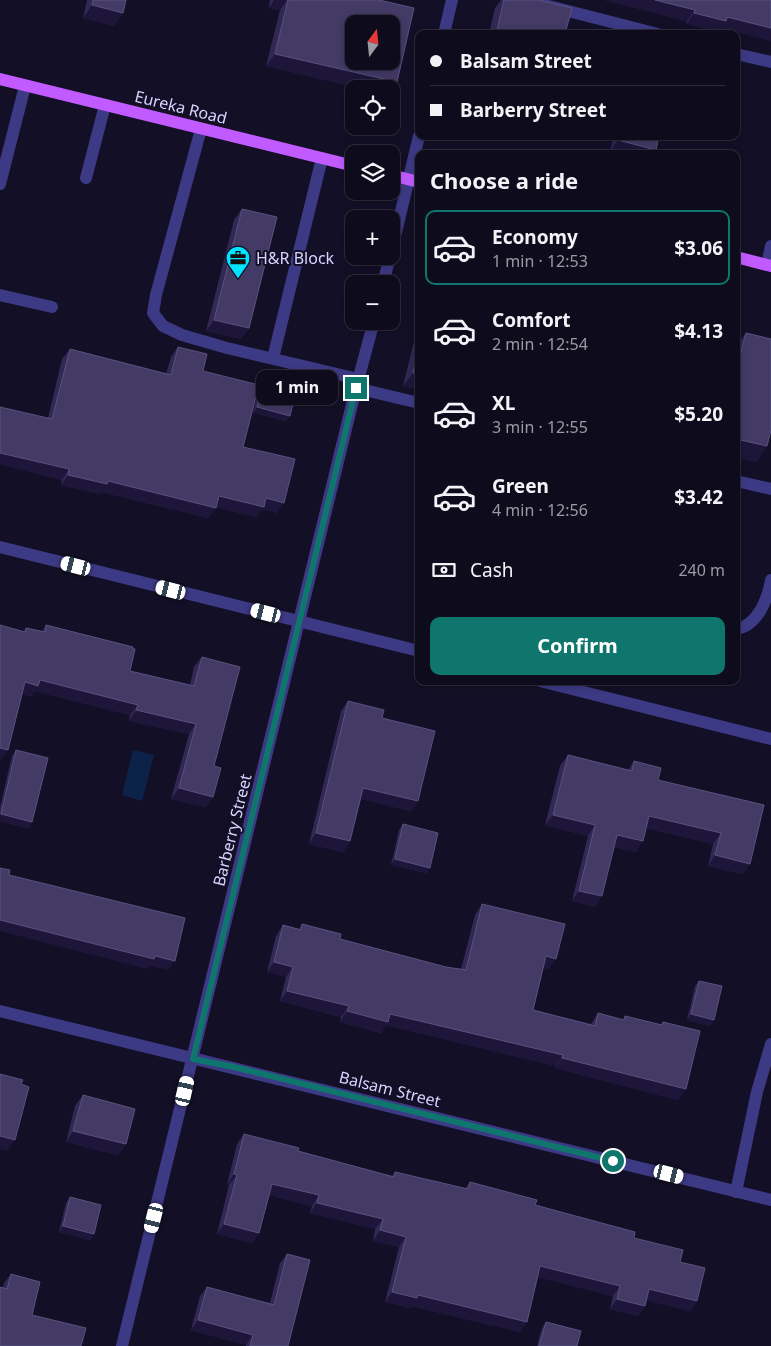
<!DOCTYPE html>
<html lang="en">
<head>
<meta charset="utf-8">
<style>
  body { margin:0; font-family:"Noto Sans",sans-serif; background:#171425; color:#f1f3f6; height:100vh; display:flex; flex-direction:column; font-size:19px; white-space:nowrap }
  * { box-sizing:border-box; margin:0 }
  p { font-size:16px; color:#9b9ba3 }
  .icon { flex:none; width:28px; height:28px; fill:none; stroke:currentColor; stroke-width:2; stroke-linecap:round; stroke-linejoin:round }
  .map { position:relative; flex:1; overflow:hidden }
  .panel { position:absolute; left:415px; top:150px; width:325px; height:535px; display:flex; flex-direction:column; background:#0e0b1c; border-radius:10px; box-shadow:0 2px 8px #0003,0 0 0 1px #2e2b3b }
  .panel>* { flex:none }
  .banner { position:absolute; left:415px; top:30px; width:325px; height:110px; border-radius:10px; box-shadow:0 2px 8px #0003,0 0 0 1px #2e2b3b; display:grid; align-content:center; height:110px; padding:0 15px; background:#0e0b1c }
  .needle { width:32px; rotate:15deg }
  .buttons { position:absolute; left:345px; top:15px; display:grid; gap:10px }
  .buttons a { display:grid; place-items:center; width:55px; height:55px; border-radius:10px; background:#0e0b1c; box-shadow:0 2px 8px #0003,0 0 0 1px #2e2b3b; font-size:25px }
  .end { position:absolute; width:22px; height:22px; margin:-11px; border:6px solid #0f766e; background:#fff; box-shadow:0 0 0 2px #fff }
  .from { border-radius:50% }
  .bubble { position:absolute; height:35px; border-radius:10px; background:#0e0b1c; box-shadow:0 2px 8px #0003,0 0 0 1px #2e2b3b; font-size:16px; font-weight:700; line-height:35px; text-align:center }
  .car { position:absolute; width:15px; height:30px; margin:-15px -8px; border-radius:6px; box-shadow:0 0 4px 1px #0007; background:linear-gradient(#fff 24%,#345 0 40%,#fff 0 76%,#345 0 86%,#fff 0) }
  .banner b { display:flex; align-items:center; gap:18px; height:48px; font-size:19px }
  .banner b+b { border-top:1px solid #2e2b3b }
  .banner i { width:12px; height:12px; background:#f1f3f6 }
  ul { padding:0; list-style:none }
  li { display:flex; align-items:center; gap:15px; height:75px; margin:0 10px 8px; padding:0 5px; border:2px solid transparent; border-radius:10px }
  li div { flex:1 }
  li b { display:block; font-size:19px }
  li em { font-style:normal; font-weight:700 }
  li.on { border-color:#0f766e }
  li>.icon { width:45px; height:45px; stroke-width:1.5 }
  h2 { padding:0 15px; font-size:22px; line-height:60px }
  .pay { display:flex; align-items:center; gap:12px; height:55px; padding:0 15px; font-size:19px }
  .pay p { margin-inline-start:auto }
  .button { display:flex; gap:10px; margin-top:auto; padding:10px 15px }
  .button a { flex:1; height:58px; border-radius:10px; background:#0f766e; color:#fff; font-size:20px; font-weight:700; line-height:58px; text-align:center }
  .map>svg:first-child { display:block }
  .water { fill:#0c2248 }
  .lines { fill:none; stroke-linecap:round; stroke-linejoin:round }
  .minor { stroke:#3d3a85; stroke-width:12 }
  .major { stroke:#c25bff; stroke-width:12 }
  .wall { fill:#312854 }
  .shaded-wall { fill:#1d163a }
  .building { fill:#433a66; stroke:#5a527e; fill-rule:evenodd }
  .route { stroke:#0f766e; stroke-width:6 }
  .labels { text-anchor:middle; stroke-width:4; stroke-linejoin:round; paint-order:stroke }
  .street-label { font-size:16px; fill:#d9d4ff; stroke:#130f26 }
  .poi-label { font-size:16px; fill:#d9d4ff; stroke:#130f26; text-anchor:start }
</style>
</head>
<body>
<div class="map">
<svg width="771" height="1346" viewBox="0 0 771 1346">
  <rect width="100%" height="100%" fill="#130f26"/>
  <!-- water -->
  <path class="water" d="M133,750L154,755L142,801L122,795Z"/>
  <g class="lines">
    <!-- minor -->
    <g class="minor">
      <path d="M525,0L658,34"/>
      <path d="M444,34L452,0"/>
      <path d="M736,54L771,62"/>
      <path d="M201,129L156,295L153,313L163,326L182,335L227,348L358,379"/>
      <path d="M86,178L105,105"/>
      <path d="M0,184L25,86"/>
      <path d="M391,253L419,136"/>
      <path d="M767,265L771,246"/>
      <path d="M383,284L390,256"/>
      <path d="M0,295L52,307"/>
      <path d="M273,358L322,158"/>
      <path d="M356,388L419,403"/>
      <path d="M736,481L771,489"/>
      <path d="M0,547L419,651"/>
      <path d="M736,629C758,626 768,598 771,580"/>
      <path d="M540,681L771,739"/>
      <path d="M0,1011L771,1200"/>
      <path d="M736,1192L757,1092L771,1044"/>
      <path d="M122,1346L356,388L374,321"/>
    </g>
    <!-- major -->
    <g class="major">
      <path d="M0,79L354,166"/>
      <path d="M391,175L419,182"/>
      <path d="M736,257L771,266"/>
    </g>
  </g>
  <!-- wall -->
  <g class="wall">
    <path d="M87,0H126L114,26L83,18Z"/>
    <path d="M270,0H379L397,82L391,89H364L266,66L280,10L269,8Z"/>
    <path d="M501,0H538L565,34H489L495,8Z"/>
    <path d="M605,0H771L721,28L718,31L686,24L687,21Z"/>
    <path d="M614,136H659L610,151Z"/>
    <path d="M242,209L249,328L241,339L206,331L234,220Z"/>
    <path d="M419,321V390L403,386Z"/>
    <path d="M746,333L767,446L756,462L736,457V346Z"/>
    <path d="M178,347L203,371L277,513L262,509L256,517L216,507L208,518L102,492L100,494L61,485L62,480L0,464V407L48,418L62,359L70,349L166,374L171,357Z"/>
    <path d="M266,372L286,421L253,413L262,377Z"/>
    <path d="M46,625L130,671L190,685L194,667L202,657L214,766L213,797L206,807L171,799L189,734L129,721L130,715L35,691L31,696L22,694L1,760L24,631L26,628L42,631Z"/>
    <path d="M348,701L382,718L418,801L411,811L361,799L350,841L343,852L309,844L341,711Z"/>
    <path d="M16,750L32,822L28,828L0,821V807L12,756Z"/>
    <path d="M568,755L628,770L634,761L658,780L764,805L743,874L708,866L713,844L646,828L636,852L614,847L595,907L572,901L588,836L545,825L560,766Z"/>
    <path d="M403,824L430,868L426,873L391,865L399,830Z"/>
    <path d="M482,904L549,969L543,968L533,1010L591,1024L598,1013L622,1020L625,1016L660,1025L663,1022L678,1100L555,1068L556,1066L386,1025L381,1033L340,1022L341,1017L280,1001L286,977L267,972L276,936L283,925L299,929L302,924L340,939L446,967L461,969L475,915Z"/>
    <path d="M699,981L710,1026L687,1020L695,986Z"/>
    <path d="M83,1095L126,1144L118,1155L66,1142L75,1106Z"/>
    <path d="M244,1134L298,1151L392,1176L395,1172L465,1189L470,1182L634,1238L680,1262L697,1301L690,1311L646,1300L645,1306L638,1316L610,1309L613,1296L538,1277L527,1322L520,1332L411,1306L410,1308L385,1302L399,1247L373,1241L375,1229L310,1213L312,1206L269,1195L259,1233L252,1243L217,1234L229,1185H227L237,1144Z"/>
    <path d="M70,1197L94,1234L90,1240L59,1232L66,1203Z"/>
    <path d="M287,1254L288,1346H246V1345L191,1330L200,1296L207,1287L270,1303L280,1263Z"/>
    <path d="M11,1274L32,1315L0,1346L3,1288L4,1283Z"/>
    <path d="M546,1322L577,1346H537L542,1328Z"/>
  </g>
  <!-- shaded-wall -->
  <g class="shaded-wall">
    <path d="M274,0H287L280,10L269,8Z"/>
    <path d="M605,0H655L695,10L687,21Z"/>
    <path d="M92,5L123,13L114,26L83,18Z"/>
    <path d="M694,13L727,17L771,28V41L721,28L718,31L686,24Z"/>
    <path d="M275,54L397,82L391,89H364L266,66Z"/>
    <path d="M618,140L656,150L653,154H621L610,151Z"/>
    <path d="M214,320L249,328L241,339L206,331Z"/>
    <path d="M413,373L419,374V390L403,386Z"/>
    <path d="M257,407L290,416L286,421L253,413Z"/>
    <path d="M736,439L767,446L756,462L736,457Z"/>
    <path d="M0,453L69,469L62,480L0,464Z"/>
    <path d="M68,475L108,481L216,508L208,518L102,492L100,494L61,485Z"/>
    <path d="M219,496L266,498L284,503L277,513L262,509L256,517L211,506Z"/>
    <path d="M40,680L138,705L130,715L35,691L31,696L17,693L25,682Z"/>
    <path d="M136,710L196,724L189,734L129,721Z"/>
    <path d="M0,748L8,750L1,760H0Z"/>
    <path d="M179,788L213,797L206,807L171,799Z"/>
    <path d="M363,788L418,801L411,811L356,798Z"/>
    <path d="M1,814L32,822L28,828L0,821V815Z"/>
    <path d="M553,815L595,825L588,836L545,825Z"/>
    <path d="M649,816L721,833L713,844L642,827Z"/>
    <path d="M316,833L350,841L343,852L309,844Z"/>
    <path d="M617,835L643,841L636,852L610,846Z"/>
    <path d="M715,855L750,864L743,874L708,866Z"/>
    <path d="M395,859L430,868L426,873L391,865Z"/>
    <path d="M579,891L602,896L595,907L572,901Z"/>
    <path d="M0,920L155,956L175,961L168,970L149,966L147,969L0,931Z"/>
    <path d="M546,956L556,959L549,969L539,967Z"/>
    <path d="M274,962L293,967L286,977L267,972Z"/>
    <path d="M287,991L349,1006L341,1017L280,1001Z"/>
    <path d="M347,1011L390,1014L563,1055L556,1066L386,1025L381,1033L340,1022Z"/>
    <path d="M691,1014L714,1020L710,1026L687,1020Z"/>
    <path d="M562,1058L686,1089L678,1100L555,1068Z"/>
    <path d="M73,1131L126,1144L118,1155L66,1142Z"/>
    <path d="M0,1136L15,1140L7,1151L0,1149Z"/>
    <path d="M234,1174L237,1175L229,1185H227Z"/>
    <path d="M272,1184L319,1195L312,1206L265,1194Z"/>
    <path d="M317,1203L383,1219L375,1229L310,1213Z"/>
    <path d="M224,1224L259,1233L252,1243L217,1234Z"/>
    <path d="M63,1226L94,1234L90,1240L59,1232Z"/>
    <path d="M380,1230L406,1237L399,1247L373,1241Z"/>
    <path d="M540,1266L620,1286L613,1296L533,1276Z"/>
    <path d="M649,1289L697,1301L690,1311L641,1299Z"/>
    <path d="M392,1292L418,1295L527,1322L520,1332L411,1306L410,1308L385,1302Z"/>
    <path d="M617,1299L645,1306L638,1316L610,1309Z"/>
    <path d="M198,1320L253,1335L246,1345L191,1330Z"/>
  </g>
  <!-- building -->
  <g class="building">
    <path d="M93,0H126L123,13L92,5Z"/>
    <path d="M288,0H379L414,8L397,82L275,54ZM354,24H391V61H354Z"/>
    <path d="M504,0H538L572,8L565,34H496Z"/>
    <path d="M655,0H771V28L727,17L726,21L694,13L695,10Z"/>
    <path d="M619,136H659L656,150L618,140Z"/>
    <path d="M242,209L277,217L249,328L214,320Z"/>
    <path d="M746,333L771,339V430L767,446L736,439V367H737Z"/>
    <path d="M178,347L207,354L203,371L259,385L243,447L295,459L284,503L266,498L264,507L219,496L216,508L108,481L107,484L68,475L69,469L0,453V407L52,419L70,349L171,375Z"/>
    <path d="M419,348V374L413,373Z"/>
    <path d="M266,372L299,380L290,416L257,407Z"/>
    <path d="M0,625L25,632L26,628L45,632L46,625L133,647V649H135L130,671L194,686L202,657L240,667L214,766L221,768L213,797L179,788L196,724L136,710L138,705L40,680L38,686L25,682L8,750L0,748Z"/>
    <path d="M348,701L384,710L382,718L435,731L418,801L363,788L350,841L316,833Z"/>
    <path d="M16,750L48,758L32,822L1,814Z"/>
    <path d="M568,755L632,771L634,761L661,768L658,780L764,805L750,864L715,855L721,833L649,816L643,841L617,835L602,896L579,891L595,825L553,815Z"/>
    <path d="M403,824L438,833L430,868L395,859Z"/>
    <path d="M0,868L10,870L9,875L185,918L175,961L155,956L154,959L0,920Z"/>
    <path d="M482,904L565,924L556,959L546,956L533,1010L595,1026L598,1013L624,1020L625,1016L662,1025L663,1022L700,1031L686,1089L562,1058L563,1055L390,1014L388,1022L347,1011L349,1006L287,991L293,967L274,962L283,925L301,930L302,924L341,934L340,939L446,967L466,970Z"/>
    <path d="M699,981L722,986L714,1020L691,1014Z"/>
    <path d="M0,1074L23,1080L21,1084L29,1087L15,1140L0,1136Z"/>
    <path d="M83,1095L135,1109L126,1144L73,1131Z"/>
    <path d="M244,1134L299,1148L298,1151L394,1177L395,1172L468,1189L470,1182L537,1200L535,1205L635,1232L634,1238L683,1250L680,1262L705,1268L697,1301L649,1289L645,1306L617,1299L620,1286L540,1266L527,1322L418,1295L417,1298L392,1292L406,1237L380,1230L383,1219L317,1203L319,1195L272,1184L259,1233L224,1224L237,1175L234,1174Z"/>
    <path d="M70,1197L101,1205L94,1234L63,1226Z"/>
    <path d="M287,1254L310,1260L288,1346H250L253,1335L198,1320L207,1287L274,1305Z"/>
    <path d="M11,1274L40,1282L32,1315L86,1328L81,1346H0V1287L7,1289Z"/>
    <path d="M546,1322L581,1331L577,1346H539Z"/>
  </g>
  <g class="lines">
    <!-- route -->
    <path class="route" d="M356,388L193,1059L234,1067L613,1161"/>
  </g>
  <!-- icons -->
  <defs>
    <symbol id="office-pin" viewBox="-11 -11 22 30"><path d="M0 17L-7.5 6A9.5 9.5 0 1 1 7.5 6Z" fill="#00e5ff" stroke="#130f26"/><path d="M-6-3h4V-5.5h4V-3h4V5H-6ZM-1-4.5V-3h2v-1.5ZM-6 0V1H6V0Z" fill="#111"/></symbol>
  </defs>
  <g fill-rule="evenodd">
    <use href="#office-pin" x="224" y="244" width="28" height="38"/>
  </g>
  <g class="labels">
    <!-- street labels -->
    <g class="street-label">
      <text transform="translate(181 107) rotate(14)" y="6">Eureka Road</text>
      <text transform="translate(232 830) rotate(-76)" y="6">Barberry Street</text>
      <text transform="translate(390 1089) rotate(14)" y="6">Balsam Street</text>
    </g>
    <!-- poi labels -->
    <g class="poi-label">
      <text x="256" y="264">H&amp;R Block</text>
    </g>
  </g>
</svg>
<div class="buttons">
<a><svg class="needle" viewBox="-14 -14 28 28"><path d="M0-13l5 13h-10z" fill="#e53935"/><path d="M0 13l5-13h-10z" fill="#9b9ba3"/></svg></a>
<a><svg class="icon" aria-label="locate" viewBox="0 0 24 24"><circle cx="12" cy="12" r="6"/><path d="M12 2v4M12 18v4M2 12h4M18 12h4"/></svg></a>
<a><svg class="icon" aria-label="layers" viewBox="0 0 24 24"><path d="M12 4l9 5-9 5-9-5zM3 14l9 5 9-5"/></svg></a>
<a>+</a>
<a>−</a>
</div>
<i class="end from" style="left:613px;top:1161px"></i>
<i class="end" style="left:356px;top:388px"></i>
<div class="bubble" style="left:256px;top:370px;width:82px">1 min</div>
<i class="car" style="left:76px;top:566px;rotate:284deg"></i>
<i class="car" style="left:171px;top:590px;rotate:284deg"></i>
<i class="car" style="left:266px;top:613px;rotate:284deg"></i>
<i class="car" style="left:185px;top:1091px;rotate:13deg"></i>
<i class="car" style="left:669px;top:1174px;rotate:104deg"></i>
<i class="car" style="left:154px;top:1218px;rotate:194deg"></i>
<div class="banner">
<b><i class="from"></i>Balsam Street</b>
<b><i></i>Barberry Street</b>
</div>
<section class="panel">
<h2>Choose a ride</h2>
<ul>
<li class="on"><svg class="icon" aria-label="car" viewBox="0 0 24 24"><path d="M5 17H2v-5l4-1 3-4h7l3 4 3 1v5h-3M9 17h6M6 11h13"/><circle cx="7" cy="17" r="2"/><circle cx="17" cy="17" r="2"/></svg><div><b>Economy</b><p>1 min · 12:53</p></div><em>$3.06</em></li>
<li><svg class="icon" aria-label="car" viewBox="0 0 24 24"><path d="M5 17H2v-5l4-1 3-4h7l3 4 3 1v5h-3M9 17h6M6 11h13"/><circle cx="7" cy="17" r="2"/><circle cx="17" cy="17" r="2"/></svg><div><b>Comfort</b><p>2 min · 12:54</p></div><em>$4.13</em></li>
<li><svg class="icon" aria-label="car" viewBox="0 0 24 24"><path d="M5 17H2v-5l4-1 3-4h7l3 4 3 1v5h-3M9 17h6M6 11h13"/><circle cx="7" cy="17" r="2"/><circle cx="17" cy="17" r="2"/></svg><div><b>XL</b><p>3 min · 12:55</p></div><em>$5.20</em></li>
<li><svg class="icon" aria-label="car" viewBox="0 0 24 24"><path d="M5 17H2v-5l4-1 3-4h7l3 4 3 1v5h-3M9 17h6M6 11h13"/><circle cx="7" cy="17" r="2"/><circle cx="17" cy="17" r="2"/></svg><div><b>Green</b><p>4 min · 12:56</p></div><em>$3.42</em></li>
</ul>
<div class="pay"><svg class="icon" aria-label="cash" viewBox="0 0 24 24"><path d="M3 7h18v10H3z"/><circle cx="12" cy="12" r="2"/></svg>Cash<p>240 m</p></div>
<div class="button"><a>Confirm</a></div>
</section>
</div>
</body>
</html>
